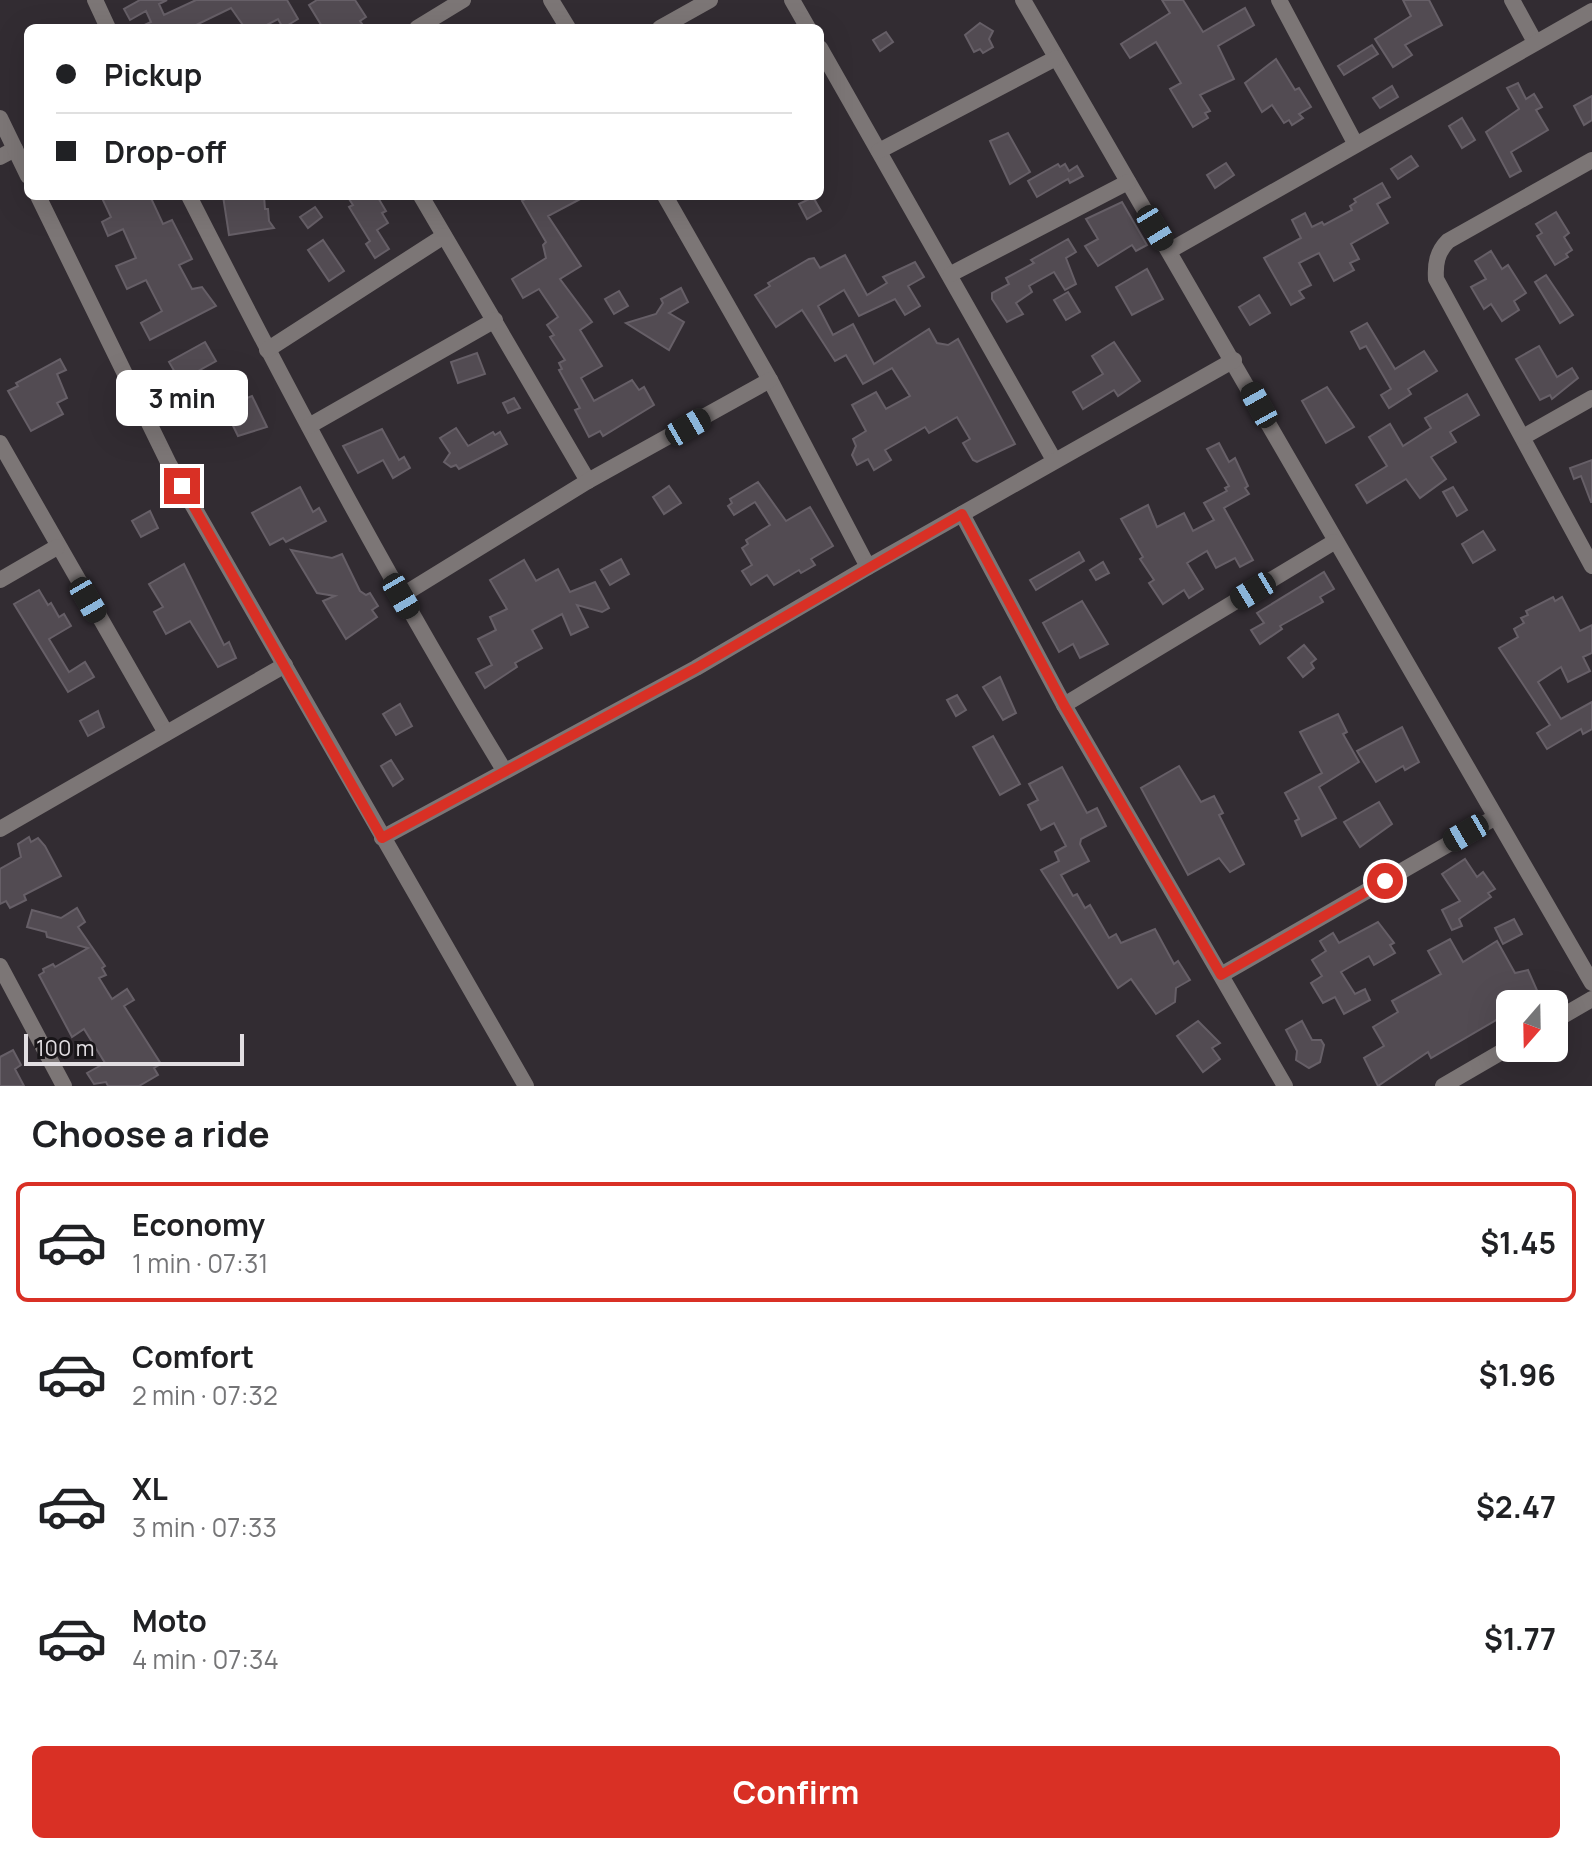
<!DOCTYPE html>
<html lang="en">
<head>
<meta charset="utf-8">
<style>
  body { margin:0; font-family:Manrope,sans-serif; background:#f6f6f6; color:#202124; height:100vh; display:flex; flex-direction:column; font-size:30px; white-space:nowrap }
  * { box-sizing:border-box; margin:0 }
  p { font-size:26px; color:#757577 }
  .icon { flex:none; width:44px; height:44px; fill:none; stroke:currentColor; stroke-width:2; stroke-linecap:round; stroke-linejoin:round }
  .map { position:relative; height:1086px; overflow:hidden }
  .drawer { display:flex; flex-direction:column; background:#fff; flex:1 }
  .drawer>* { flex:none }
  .banner { position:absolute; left:24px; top:24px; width:800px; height:176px; border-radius:12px; box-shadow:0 8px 32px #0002; display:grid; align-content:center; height:176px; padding:0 32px; background:#fff }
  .needle { width:52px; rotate:200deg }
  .controls { position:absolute; left:1496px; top:990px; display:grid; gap:16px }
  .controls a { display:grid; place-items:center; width:72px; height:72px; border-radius:12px; background:#fff; box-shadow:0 8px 32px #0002; font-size:40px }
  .scale { position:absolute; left:24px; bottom:20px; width:220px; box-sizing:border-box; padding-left:8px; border:4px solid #e2dee2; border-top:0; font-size:22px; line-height:28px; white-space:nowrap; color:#e2dee2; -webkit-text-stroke:6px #181518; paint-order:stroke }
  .end { position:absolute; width:36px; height:36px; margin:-18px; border:10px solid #d93025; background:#fff; box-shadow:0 0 0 4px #fff }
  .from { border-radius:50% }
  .bubble { position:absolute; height:56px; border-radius:12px; background:#fff; box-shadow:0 8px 32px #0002; font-size:26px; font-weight:700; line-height:56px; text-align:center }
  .car { position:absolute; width:24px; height:48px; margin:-24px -12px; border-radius:10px; box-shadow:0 0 6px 2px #0007; background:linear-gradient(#222 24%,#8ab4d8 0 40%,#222 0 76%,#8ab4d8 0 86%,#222 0) }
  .banner b { display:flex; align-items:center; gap:28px; height:76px; font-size:30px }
  .banner b+b { border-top:2px solid #e0e0e0 }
  .banner i { width:20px; height:20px; background:#202124 }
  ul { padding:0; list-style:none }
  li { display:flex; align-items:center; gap:24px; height:120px; margin:0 16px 12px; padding:0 16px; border:4px solid transparent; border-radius:12px }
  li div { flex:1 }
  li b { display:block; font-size:30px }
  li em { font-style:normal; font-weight:700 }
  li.selected { border-color:#d93025 }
  li>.icon { width:72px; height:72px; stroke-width:1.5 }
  h2 { padding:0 32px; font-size:36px; line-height:96px }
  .cta { display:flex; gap:16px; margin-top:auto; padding:16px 32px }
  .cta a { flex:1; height:92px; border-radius:12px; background:#d93025; color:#fff; font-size:32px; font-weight:700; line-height:92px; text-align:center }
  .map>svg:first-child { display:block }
  .building { fill:#524b52; stroke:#665f67; stroke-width:2 }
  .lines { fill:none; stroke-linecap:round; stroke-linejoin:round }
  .minor { stroke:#7c7676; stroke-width:16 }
  .tertiary { stroke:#7c7676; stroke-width:16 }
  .route { stroke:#d93025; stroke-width:10 }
</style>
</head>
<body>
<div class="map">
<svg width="1592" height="1086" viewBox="0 0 1592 1086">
  <rect width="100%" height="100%" fill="#322c32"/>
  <!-- building -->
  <g class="building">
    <path d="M140,0H167L159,4L164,15L196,0H287L298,19L283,28L278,19L261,28H245L231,8L190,28H138L151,22L146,11L130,20L124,9Z"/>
    <path d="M317,0H355L366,17L360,21L365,28H323L309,5Z"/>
    <path d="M1162,0H1183L1203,32L1245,8L1254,25L1218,46L1234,79L1200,95L1210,111L1205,113L1208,118L1193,127L1170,89L1181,83L1156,42L1130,58L1121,44L1170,13Z"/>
    <path d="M1403,0H1429L1442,25L1405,45L1412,55L1393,67L1375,39L1411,16Z"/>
    <path d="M980,23L993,31L989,39L993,47L983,53L980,49L974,52L965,35Z"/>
    <path d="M886,32L893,42L880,51L873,40Z"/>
    <path d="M1372,45L1378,54L1344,75L1338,66Z"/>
    <path d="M1276,59L1295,90L1299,88L1311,107L1299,114L1303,118L1292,125L1289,120L1284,123L1272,105L1262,112L1245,83Z"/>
    <path d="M1518,83L1526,99L1534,94L1542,107L1536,110L1548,130L1511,152L1521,171L1510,177L1486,132L1519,109L1507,88Z"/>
    <path d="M1392,86L1398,97L1380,108L1373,98Z"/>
    <path d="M1592,96V120L1584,125L1574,106Z"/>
    <path d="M1462,118L1475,140L1462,148L1449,126Z"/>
    <path d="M1008,133L1030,172L1010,184L990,141Z"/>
    <path d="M1411,156L1418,166L1398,179L1391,169Z"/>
    <path d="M1226,163L1234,175L1215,188L1207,175Z"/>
    <path d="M1058,164L1060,167L1065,164L1069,171L1077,166L1083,176L1070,183L1068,179L1037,197L1028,181Z"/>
    <path d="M1382,183L1390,197L1377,204L1388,223L1351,244L1359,259L1350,263L1354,270L1334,281L1319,253L1299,263L1311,285L1299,291L1304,298L1291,305L1264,258L1301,238L1292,220L1305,213L1312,227L1322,222L1324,225L1352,210L1350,206L1356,202L1354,199Z"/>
    <path d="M101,196H150L163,224L172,220L192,259L179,265L192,289L202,287L216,306L150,340L141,323L162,311L146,280L127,289L116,266L136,258L123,229L108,236L102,222L111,217Z"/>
    <path d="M223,196H264L265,209H268L269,221L274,228L229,235Z"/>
    <path d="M347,196H377L386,211L382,213L388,223L377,230L389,249L375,258L366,244L370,241L349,207L353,205Z"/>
    <path d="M531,196H586L548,216L581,266L560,279L592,322L580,330L602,366L581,378L594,401L632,380L639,390L644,387L654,405L603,436L600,431L589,437L575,410L580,408L559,370L562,369L559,363L565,360L550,337L554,335L547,325L558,317L539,289L523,298L512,279L546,258L543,245L546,242L522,201Z"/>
    <path d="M813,197L821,211L807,219L799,204Z"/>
    <path d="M1122,202L1147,245L1136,251L1132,245L1098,266L1085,246L1098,239L1086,219Z"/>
    <path d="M315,207L322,217L308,228L300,217Z"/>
    <path d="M1556,212L1569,233L1564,237L1572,250L1566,254L1568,257L1555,265L1537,236L1542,233L1536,224Z"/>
    <path d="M1068,239L1076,252L1066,258L1076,284L1065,290L1054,272L1029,286L1032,292L1016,303L1023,314L1007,322L992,299V293L1009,284L1006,278L1034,263L1031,260Z"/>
    <path d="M323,240L344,271L329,281L308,250Z"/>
    <path d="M1491,251L1502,269L1508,265L1526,293L1514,301L1519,310L1502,321L1491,304L1484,309L1471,287L1486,279L1475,261Z"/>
    <path d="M845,255L867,295L887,283L883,277L915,262L924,277L908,286L920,306L905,315L895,299L859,316L844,290L818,306L833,335L853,324L874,364L929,329L937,343L948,345L958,339L1015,444L977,462L973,460L963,443L970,439L957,417L929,433L925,427L885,450L891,460L874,470L868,459L857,465L852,455L856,446L853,439L866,431L852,405L876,392L886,409L910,396L892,368L863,384L846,355L835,361L802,310L776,327L755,295L770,286L768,283L809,259L814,258L820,268Z"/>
    <path d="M1147,269L1163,299L1132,315L1116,287Z"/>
    <path d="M1546,275L1573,315L1560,323L1535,282Z"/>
    <path d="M681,288L688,302L669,313L684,322L669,350L626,323L656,314L663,303L661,299Z"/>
    <path d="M619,291L628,306L614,314L605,299Z"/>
    <path d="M1068,292L1080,312L1066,320L1054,300Z"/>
    <path d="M1259,295L1270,313L1250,325L1239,307Z"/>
    <path d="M1367,323L1395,369L1424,351L1437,371L1408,389L1411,394L1389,408L1381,395L1391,389L1366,346L1360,349L1351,332Z"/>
    <path d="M205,342L216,361L180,381L169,362Z"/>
    <path d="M1114,342L1140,381L1118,396L1114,390L1083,409L1073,392L1103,374L1092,356Z"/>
    <path d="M1539,346L1557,377L1572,368L1578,378L1552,399L1550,395L1540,400L1516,359Z"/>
    <path d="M477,353L485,374L458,383L451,362Z"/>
    <path d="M60,359L66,370L57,374L67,398L57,403L63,414L31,431L8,391L18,386L16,383Z"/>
    <path d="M1327,387L1354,427L1326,443L1302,401Z"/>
    <path d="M233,388L237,396L244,393L247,398L252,396L267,427L238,436L218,395Z"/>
    <path d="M1467,394L1479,415L1450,432L1456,442L1431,457L1446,479L1420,498L1406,479L1367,503L1356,485L1387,466L1369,437L1390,424L1403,446L1431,428L1425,418Z"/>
    <path d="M514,398L520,408L508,413L503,403Z"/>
    <path d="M456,428L468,446L493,432L495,435L500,432L507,444L459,469L456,465L451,467L444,462L450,453L440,438Z"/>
    <path d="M382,429L399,460L404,457L410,468L393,478L383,460L358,473L343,446Z"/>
    <path d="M1219,443L1229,462L1235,458L1248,486L1245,488L1249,494L1224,508L1253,560L1240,567L1235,558L1216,568L1207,551L1187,563L1203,589L1189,598L1184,590L1163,604L1149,583L1154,580L1140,559L1143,557L1121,519L1148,505L1157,527L1184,513L1193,531L1214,520L1204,503L1227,491L1225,488L1229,486L1207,449Z"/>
    <path d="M1592,460V502H1591L1581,476L1574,479L1570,468Z"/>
    <path d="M758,482L786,521L810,507L833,546L811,559L815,565L801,573L799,570L774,585L767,575L751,585L742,571L752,565L742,548L748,544L746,540L770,525L755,502L734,515L728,506L732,503L730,499Z"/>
    <path d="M669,486L681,503L664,514L653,497Z"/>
    <path d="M300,487L313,512L319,508L326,521L286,542L283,538L270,545L252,513Z"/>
    <path d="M1453,487L1467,510L1457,516L1443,492Z"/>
    <path d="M150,511L158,528L141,537L132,521Z"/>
    <path d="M1483,531L1495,550L1473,563L1462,544Z"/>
    <path d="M291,550L332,558L342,554L360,591L366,595L370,593L378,606L372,610L377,617L346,639L323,601L335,596L317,593Z"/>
    <path d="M1079,552L1084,561L1036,590L1030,580Z"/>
    <path d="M621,559L629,574L610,585L601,570Z"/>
    <path d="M524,560L536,581L558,569L570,592L595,582L609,608L602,612L577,605L588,627L571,635L562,614L532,630L542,648L515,663L517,667L485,688L476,673L492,665L478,639L496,630L490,617L507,609L490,580Z"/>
    <path d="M1103,562L1109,573L1096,580L1090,570Z"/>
    <path d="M184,564L224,645L229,642L236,658L218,667L190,621L166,634L154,612L163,607L149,584Z"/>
    <path d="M1324,572L1334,589L1320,597L1323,602L1280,626L1282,629L1260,644L1251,630L1264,623L1257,613Z"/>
    <path d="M39,590L48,605L51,603L59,617L64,614L71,626L49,639L69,672L85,662L94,677L68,692L14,604Z"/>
    <path d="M1553,597L1555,601L1562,597L1580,631L1592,625V653L1583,657L1590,671L1568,682L1561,667L1538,682L1561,719L1592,702V729L1583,734L1581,729L1547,749L1537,733L1550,725L1499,648L1518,637L1514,629L1524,623L1521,618L1528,615L1526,611Z"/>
    <path d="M1082,601L1108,644L1080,658L1073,644L1059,652L1043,623Z"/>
    <path d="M1304,645L1316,659L1311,663L1314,668L1303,677L1288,658Z"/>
    <path d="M1000,677L1016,713L1003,720L983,687Z"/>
    <path d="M957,695L966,710L956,716L947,700Z"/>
    <path d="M400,704L412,726L396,735L383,714Z"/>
    <path d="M98,711L104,727L88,736L80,721Z"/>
    <path d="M1338,714L1347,732L1343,734L1359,762L1319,787L1336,818L1302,836L1295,821L1299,819L1285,793L1322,773L1300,732Z"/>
    <path d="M1402,727L1419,762L1405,770L1403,766L1376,782L1357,751Z"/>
    <path d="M993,736L1020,784L1000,795L973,747Z"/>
    <path d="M391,760L403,779L393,786L381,766Z"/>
    <path d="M1179,766L1201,802L1214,796L1223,813L1219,815L1244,864L1230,872L1219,858L1188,875L1141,788Z"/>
    <path d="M1062,767L1087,813L1097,808L1106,826L1081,839L1080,844L1089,861L1061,875L1073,896L1077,894L1085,908L1090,905L1109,938L1116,934L1121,943L1155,929L1174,964L1178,961L1190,980L1176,988L1175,1002L1156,1014L1131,979L1118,988L1041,870L1059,861L1055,852L1066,846L1054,823L1041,830L1028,805L1038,800L1029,784Z"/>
    <path d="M1379,802L1392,824L1360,847L1344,822Z"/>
    <path d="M29,837L31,842L38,838L45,846L61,876L24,895L26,900L10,908L6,901L0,904V869L21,857L18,844Z"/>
    <path d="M1465,859L1477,877L1483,872L1495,889L1488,893L1491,897L1459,919L1462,926L1452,930L1442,910L1460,901L1442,874Z"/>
    <path d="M77,908L85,922L78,927L105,966L102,968L106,975L99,978L112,999L127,989L134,1000L124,1006L161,1064L154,1068L158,1075L139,1086H108L106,1082L94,1084L87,1073L105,1063L84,1029L72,1037L39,975L44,972L43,969L53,964L55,967L88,948L47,937L46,932L27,927L32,910L61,918Z"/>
    <path d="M1514,919L1522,934L1503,944L1495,928Z"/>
    <path d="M1378,922L1394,943L1390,945L1395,953L1374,965L1369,956L1341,972L1355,994L1365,989L1370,1000L1344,1014L1335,997L1323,1003L1311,983L1322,976L1312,960L1326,951L1320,941L1333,933L1339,943Z"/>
    <path d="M1450,939L1463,962L1497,941L1515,973L1528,970L1543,1004H1510V1012L1431,1058L1428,1052L1378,1086L1364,1058L1384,1046L1373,1027L1398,1012L1392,1001L1441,974L1428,951Z"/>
    <path d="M1198,1021L1220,1043L1212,1048L1220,1059L1203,1072L1177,1036Z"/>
    <path d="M1302,1021L1312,1040H1321L1324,1045L1320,1062L1309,1068L1296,1060L1297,1051L1286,1030Z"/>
    <path d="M13,1050L21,1065L15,1069L24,1086H0V1057Z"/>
  </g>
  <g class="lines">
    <!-- minor -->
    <g class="minor">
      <path d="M95,0L108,28"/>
      <path d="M551,0L568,28"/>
      <path d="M792,0L808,28"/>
      <path d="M1023,0L1592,983"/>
      <path d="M1279,0L1355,143"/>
      <path d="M1512,0L1535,42"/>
      <path d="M417,28L463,0"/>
      <path d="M660,28L710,0"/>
      <path d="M820,48L1054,460"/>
      <path d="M879,151L1056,58"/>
      <path d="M0,157L15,149"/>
      <path d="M1592,160L1448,241C1437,252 1435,264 1436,279L1592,566"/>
      <path d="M189,196C288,391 390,583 504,770"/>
      <path d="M421,196L588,481"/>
      <path d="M665,196L770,380L868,567"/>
      <path d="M1169,251L1592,11"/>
      <path d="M951,274L1128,182"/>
      <path d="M267,350L444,236"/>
      <path d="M309,426L495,320"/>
      <path d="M1523,437L1592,398"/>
      <path d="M0,443L166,733"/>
      <path d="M962,514L1064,705L1285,1086"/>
      <path d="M0,580L57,547"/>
      <path d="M401,596L588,481L770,380"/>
      <path d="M1064,705L1334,542"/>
      <path d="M0,829L285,665"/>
      <path d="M382,838L696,668L868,567L1234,360"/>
      <path d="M0,966L64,1086"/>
      <path d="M1221,975L1494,818"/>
    </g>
    <!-- tertiary -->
    <g class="tertiary">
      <path d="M0,118L28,176"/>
      <path d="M38,196L169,464L526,1086"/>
      <path d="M1554,1021L1592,999"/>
      <path d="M1443,1086L1510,1047"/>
    </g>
  </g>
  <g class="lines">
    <!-- route -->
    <path class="route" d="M182,486L382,838L696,668L962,514L1064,705L1221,975L1385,881"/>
  </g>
</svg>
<div class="controls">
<a><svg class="needle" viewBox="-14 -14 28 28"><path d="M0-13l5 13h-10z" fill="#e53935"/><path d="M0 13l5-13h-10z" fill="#757577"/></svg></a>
</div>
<div class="scale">100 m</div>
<i class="end from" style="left:1385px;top:881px"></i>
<i class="end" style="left:182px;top:486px"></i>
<div class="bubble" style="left:116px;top:370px;width:132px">3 min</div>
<i class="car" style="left:1155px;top:228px;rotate:149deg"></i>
<i class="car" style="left:1259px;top:405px;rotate:331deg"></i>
<i class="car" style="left:688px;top:427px;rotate:60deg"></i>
<i class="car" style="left:1253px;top:591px;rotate:239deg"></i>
<i class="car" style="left:401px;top:596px;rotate:150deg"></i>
<i class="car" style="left:88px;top:600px;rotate:150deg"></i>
<i class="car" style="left:1466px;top:833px;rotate:240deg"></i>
<div class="banner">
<b><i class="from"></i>Pickup</b>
<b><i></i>Drop-off</b>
</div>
</div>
<section class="drawer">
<h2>Choose a ride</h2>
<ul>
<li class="selected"><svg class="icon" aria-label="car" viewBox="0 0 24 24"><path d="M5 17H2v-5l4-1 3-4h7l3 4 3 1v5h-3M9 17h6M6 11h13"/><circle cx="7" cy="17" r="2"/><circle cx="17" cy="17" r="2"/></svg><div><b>Economy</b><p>1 min · 07:31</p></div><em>$1.45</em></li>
<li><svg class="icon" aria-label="car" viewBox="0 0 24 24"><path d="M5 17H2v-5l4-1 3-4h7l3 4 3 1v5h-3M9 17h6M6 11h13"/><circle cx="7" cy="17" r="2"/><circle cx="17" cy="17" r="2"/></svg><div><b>Comfort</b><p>2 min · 07:32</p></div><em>$1.96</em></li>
<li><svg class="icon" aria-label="car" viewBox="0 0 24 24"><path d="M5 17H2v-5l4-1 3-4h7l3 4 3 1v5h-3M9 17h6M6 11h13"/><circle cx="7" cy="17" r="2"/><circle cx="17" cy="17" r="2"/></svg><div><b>XL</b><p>3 min · 07:33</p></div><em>$2.47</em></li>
<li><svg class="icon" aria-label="car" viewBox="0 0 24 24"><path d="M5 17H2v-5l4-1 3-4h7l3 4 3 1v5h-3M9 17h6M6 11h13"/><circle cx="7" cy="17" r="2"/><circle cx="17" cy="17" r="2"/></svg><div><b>Moto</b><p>4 min · 07:34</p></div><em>$1.77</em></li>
</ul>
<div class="cta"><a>Confirm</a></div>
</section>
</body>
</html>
